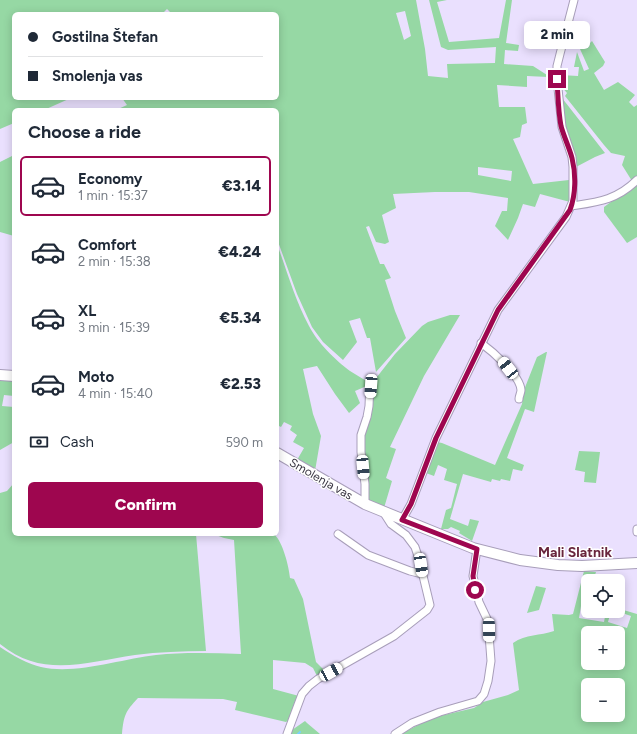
<!DOCTYPE html>
<html lang="en">
<head>
<meta charset="utf-8">
<style>
  body { margin:0; font-family:Figtree,sans-serif; background:#f6f6f7; color:#1f2937; height:100vh; display:flex; flex-direction:column; font-size:15px; white-space:nowrap }
  * { box-sizing:border-box; margin:0 }
  p { font-size:13px; color:#747a83 }
  .icon { flex:none; width:22px; height:22px; fill:none; stroke:currentColor; stroke-width:2; stroke-linecap:round; stroke-linejoin:round }
  .map { position:relative; flex:1; overflow:hidden }
  .details { position:absolute; left:12px; top:108px; width:267px; height:428px; display:flex; flex-direction:column; background:#fff; border-radius:6px; box-shadow:0 2px 10px #0003 }
  .details>* { flex:none }
  .guide { position:absolute; left:12px; top:12px; width:267px; height:88px; border-radius:6px; box-shadow:0 2px 10px #0003; display:grid; align-content:center; height:88px; padding:0 16px; background:#fff }
  .buttons { position:absolute; left:581px; top:574px; display:grid; gap:8px }
  .buttons a { display:grid; place-items:center; width:44px; height:44px; border-radius:6px; background:#fff; box-shadow:0 2px 10px #0003; font-size:20px }
  .end { position:absolute; width:18px; height:18px; margin:-9px; border:5px solid #9e064f; background:#fff; box-shadow:0 0 0 2px #fff }
  .from { border-radius:50% }
  .bubble { position:absolute; height:28px; border-radius:6px; background:#fff; box-shadow:0 2px 10px #0003; font-size:13px; font-weight:800; line-height:28px; text-align:center }
  .car { position:absolute; width:12px; height:24px; margin:-12px -6px; border-radius:5px; box-shadow:0 0 3px 1px #0007; background:linear-gradient(#fff 24%,#345 0 40%,#fff 0 76%,#345 0 86%,#fff 0) }
  .guide b { display:flex; align-items:center; gap:14px; height:38px; font-size:15px }
  .guide b+b { border-top:1px solid #e0e1e3 }
  .guide i { width:10px; height:10px; background:#1f2937 }
  ul { padding:0; list-style:none }
  li { display:flex; align-items:center; gap:12px; height:60px; margin:0 8px 6px; padding:0 8px; border:2px solid transparent; border-radius:6px }
  li div { flex:1 }
  li b { display:block; font-size:15px }
  li em { font-style:normal; font-weight:800 }
  li.selected { border-color:#9e064f }
  li>.icon { width:36px; height:36px; stroke-width:1.5 }
  h2 { padding:0 16px; font-size:18px; line-height:48px }
  .pay { display:flex; align-items:center; gap:10px; height:44px; padding:0 16px; font-size:15px }
  .pay p { margin-inline-start:auto }
  .button { display:flex; gap:8px; margin-top:auto; padding:8px 16px }
  .button a { flex:1; height:46px; border-radius:6px; background:#9e064f; color:#fff; font-size:16px; font-weight:800; line-height:46px; text-align:center }
  .map>svg:first-child { display:block }
  .green { fill:#96d8a4; fill-rule:evenodd }
  .lines { fill:none; stroke-linecap:round; stroke-linejoin:round }
  .stream { stroke:#79cfff; stroke-width:2 }
  .street-casing { stroke:#a89eba; stroke-width:9 }
  .secondary-casing { stroke:#a89eba; stroke-width:12 }
  .street { stroke:#fff; stroke-width:7 }
  .secondary { stroke:#fff; stroke-width:10 }
  .route { stroke:#9e064f; stroke-width:5 }
  .labels { text-anchor:middle; stroke-width:3; stroke-linejoin:round; paint-order:stroke }
  .street-label { font-size:12px; fill:#383440; stroke:#fff }
  .quarter-label { font-size:14px; font-weight:bold; fill:#69263d; stroke:#fff }
</style>
</head>
<body>
<div class="map">
<svg width="637" height="734" viewBox="0 0 637 734">
  <rect width="100%" height="100%" fill="#eae0fe"/>
  <!-- green -->
  <g class="green">
    <path d="M0,0H416L425,49L428,76L448,78L447,64L495,63L496,47L448,50L441,47L429,0H447L437,2L449,42L499,38L506,0H512L506,43L519,45L518,51L505,50L504,64L533,66L547,75L548,77L527,76V87L497,85L499,107H525L527,123L522,125L520,137L513,139L533,184L569,180L571,185L570,202L540,194L535,207L523,204L518,218L508,240L495,226L502,211H507L508,198L469,192H435L393,194L396,208L382,215L389,242L385,244L376,242L369,226L366,227L380,264H384L391,278L385,280L395,311L406,338L376,372L370,338H367L360,318L349,321L357,342L343,360L323,342L312,327L297,294L277,239V110H116L127,105L122,98H277V14H171V13L167,9L163,13L164,14H14V98H71L44,110H14V123L0,129ZM405,11L411,36L404,40L396,13ZM478,167L512,171L511,181L478,175Z"/>
    <path d="M592,41L605,62L603,66L594,73L604,90L618,82L635,95L629,102L634,107L637,105V177L632,181L622,165L625,156L611,153L604,145L565,96L567,93L560,85L561,75L578,76L579,67H574L577,52L584,71L589,69L580,49L589,47L590,43Z"/>
    <path d="M562,98L605,153L595,157L576,167L565,130Z"/>
    <path d="M14,155V236L0,232V162Z"/>
    <path d="M637,183V237L627,243L604,212V207Z"/>
    <path d="M277,244C287,271 295,300 309,326C317,342 336,361 350,371C356,375 362,378 368,382L369,385L355,391L360,403L349,413L335,394L317,366L303,369L313,414L321,436L315,471L297,460L304,448L293,442L297,435L290,430L292,426L284,422L281,427L277,425V382L278,376H277Z"/>
    <path d="M450,315H460L424,376L390,447L396,449L386,478L392,481L384,508L369,501L364,459L363,435L373,382L395,354L422,326L428,322Z"/>
    <path d="M546,352H547L534,412L525,409L507,458L524,465L522,471L513,469L510,481L501,479L500,481L492,479L491,482L463,474L450,519L468,526L470,519L479,521L472,541L459,533L460,531L451,527L448,529H441L446,510L451,508L457,484L444,480L447,469L438,465L434,476L426,473L437,442L442,443L495,465L522,404L524,390L537,357Z"/>
    <path d="M0,381H14V396L4,395L2,406L14,407V442L0,450Z"/>
    <path d="M579,451L600,452L596,483L584,482L585,472L575,470Z"/>
    <path d="M14,483V534H196L206,651C182,651 159,652 135,655C86,662 43,679 0,644V493L7,491Z"/>
    <path d="M213,534H274C283,542 289,567 290,578L294,579L303,599L316,662L324,670V674L318,678L313,668L305,663L273,660V689L299,696L290,719L286,722L235,710L237,702L223,699L138,698C125,712 124,715 122,734H0V647C10,654 30,665 41,667C75,675 121,659 156,655C184,652 213,653 241,654L234,540L224,538Z"/>
    <path d="M584,571L596,572L593,581H588V607L581,606L579,618L604,622L606,611H611L608,622L627,628L631,616L616,611H618V606L620,607V609L637,614V734H401L431,718L474,708L483,702L508,695L519,690L513,643C526,634 540,636 554,631L552,614L569,615L573,614ZM588,633H618V663H588ZM588,685H618V715H588Z"/>
    <path d="M536,586L546,588L539,610L527,613Z"/>
    <path d="M305,721L307,723L320,734H290L292,730Z"/>
  </g>
  <g class="lines">
    <!-- stream -->
    <path class="stream" d="M298,734L300,732"/>
    <defs>
      <g id="street">
        <path d="M572,206C598,202 617,200 637,180"/>
        <path d="M481,343C492,351 520,375 521,390C521,393 519,396 519,399"/>
        <path d="M365,504V484L361,452V435L367,417L369,406L370,381"/>
        <path d="M402,520L411,504L436,438L498,310L566,217L573,201V167L572,157L562,127L557,79V66L560,54L574,0"/>
        <path d="M637,529V532"/>
        <path d="M338,534L368,555L410,571L422,574"/>
        <path d="M287,734L302,694L309,686L318,679L394,636L427,610L430,605L419,559L415,547L406,535L391,524L384,513"/>
        <path d="M395,734L412,723L440,712L478,701L484,694L488,681L491,661L488,621L479,602L473,576L477,549"/>
      </g>
      <g id="secondary">
        <path d="M0,375L14,376"/>
        <path d="M277,453L365,504L473,548L520,560L558,565L582,566L637,563"/>
      </g>
    </defs>
    <!-- street casing -->
    <use href="#street" class="street-casing"/>
    <!-- secondary casing -->
    <use href="#secondary" class="secondary-casing"/>
    <!-- street -->
    <use href="#street" class="street"/>
    <!-- secondary -->
    <use href="#secondary" class="secondary"/>
  </g>
  <g class="lines">
    <!-- route -->
    <path class="route" d="M475,590L473,576L477,549L402,520L411,504L436,438L498,310L570,210C576,194 576,174 572,158C569,147 564,137 561,126C558,110 558,95 557,79"/>
  </g>
  <g class="labels">
    <!-- street labels -->
    <g class="street-label">
      <text transform="translate(321 479) rotate(30)" y="4">Smolenja vas</text>
    </g>
    <!-- quarter labels -->
    <g class="quarter-label">
      <text x="575" y="557">Mali Slatnik</text>
    </g>
  </g>
</svg>
<div class="buttons">
<a><svg class="icon" aria-label="locate" viewBox="0 0 24 24"><circle cx="12" cy="12" r="6"/><path d="M12 2v4M12 18v4M2 12h4M18 12h4"/></svg></a>
<a>+</a>
<a>−</a>
</div>
<i class="end from" style="left:475px;top:590px"></i>
<i class="end" style="left:557px;top:79px"></i>
<div class="bubble" style="left:524px;top:21px;width:66px">2 min</div>
<i class="car" style="left:508px;top:368px;rotate:322deg"></i>
<i class="car" style="left:371px;top:386px;rotate:184deg"></i>
<i class="car" style="left:363px;top:467px;rotate:175deg"></i>
<i class="car" style="left:421px;top:565px;rotate:171deg"></i>
<i class="car" style="left:489px;top:630px;rotate:179deg"></i>
<i class="car" style="left:331px;top:672px;rotate:61deg"></i>
<div class="guide">
<b><i class="from"></i>Gostilna Štefan</b>
<b><i></i>Smolenja vas</b>
</div>
<section class="details">
<h2>Choose a ride</h2>
<ul>
<li class="selected"><svg class="icon" aria-label="car" viewBox="0 0 24 24"><path d="M5 17H2v-5l4-1 3-4h7l3 4 3 1v5h-3M9 17h6M6 11h13"/><circle cx="7" cy="17" r="2"/><circle cx="17" cy="17" r="2"/></svg><div><b>Economy</b><p>1 min · 15:37</p></div><em>€3.14</em></li>
<li><svg class="icon" aria-label="car" viewBox="0 0 24 24"><path d="M5 17H2v-5l4-1 3-4h7l3 4 3 1v5h-3M9 17h6M6 11h13"/><circle cx="7" cy="17" r="2"/><circle cx="17" cy="17" r="2"/></svg><div><b>Comfort</b><p>2 min · 15:38</p></div><em>€4.24</em></li>
<li><svg class="icon" aria-label="car" viewBox="0 0 24 24"><path d="M5 17H2v-5l4-1 3-4h7l3 4 3 1v5h-3M9 17h6M6 11h13"/><circle cx="7" cy="17" r="2"/><circle cx="17" cy="17" r="2"/></svg><div><b>XL</b><p>3 min · 15:39</p></div><em>€5.34</em></li>
<li><svg class="icon" aria-label="car" viewBox="0 0 24 24"><path d="M5 17H2v-5l4-1 3-4h7l3 4 3 1v5h-3M9 17h6M6 11h13"/><circle cx="7" cy="17" r="2"/><circle cx="17" cy="17" r="2"/></svg><div><b>Moto</b><p>4 min · 15:40</p></div><em>€2.53</em></li>
</ul>
<div class="pay"><svg class="icon" aria-label="cash" viewBox="0 0 24 24"><path d="M3 7h18v10H3z"/><circle cx="12" cy="12" r="2"/></svg>Cash<p>590 m</p></div>
<div class="button"><a>Confirm</a></div>
</section>
</div>
</body>
</html>
